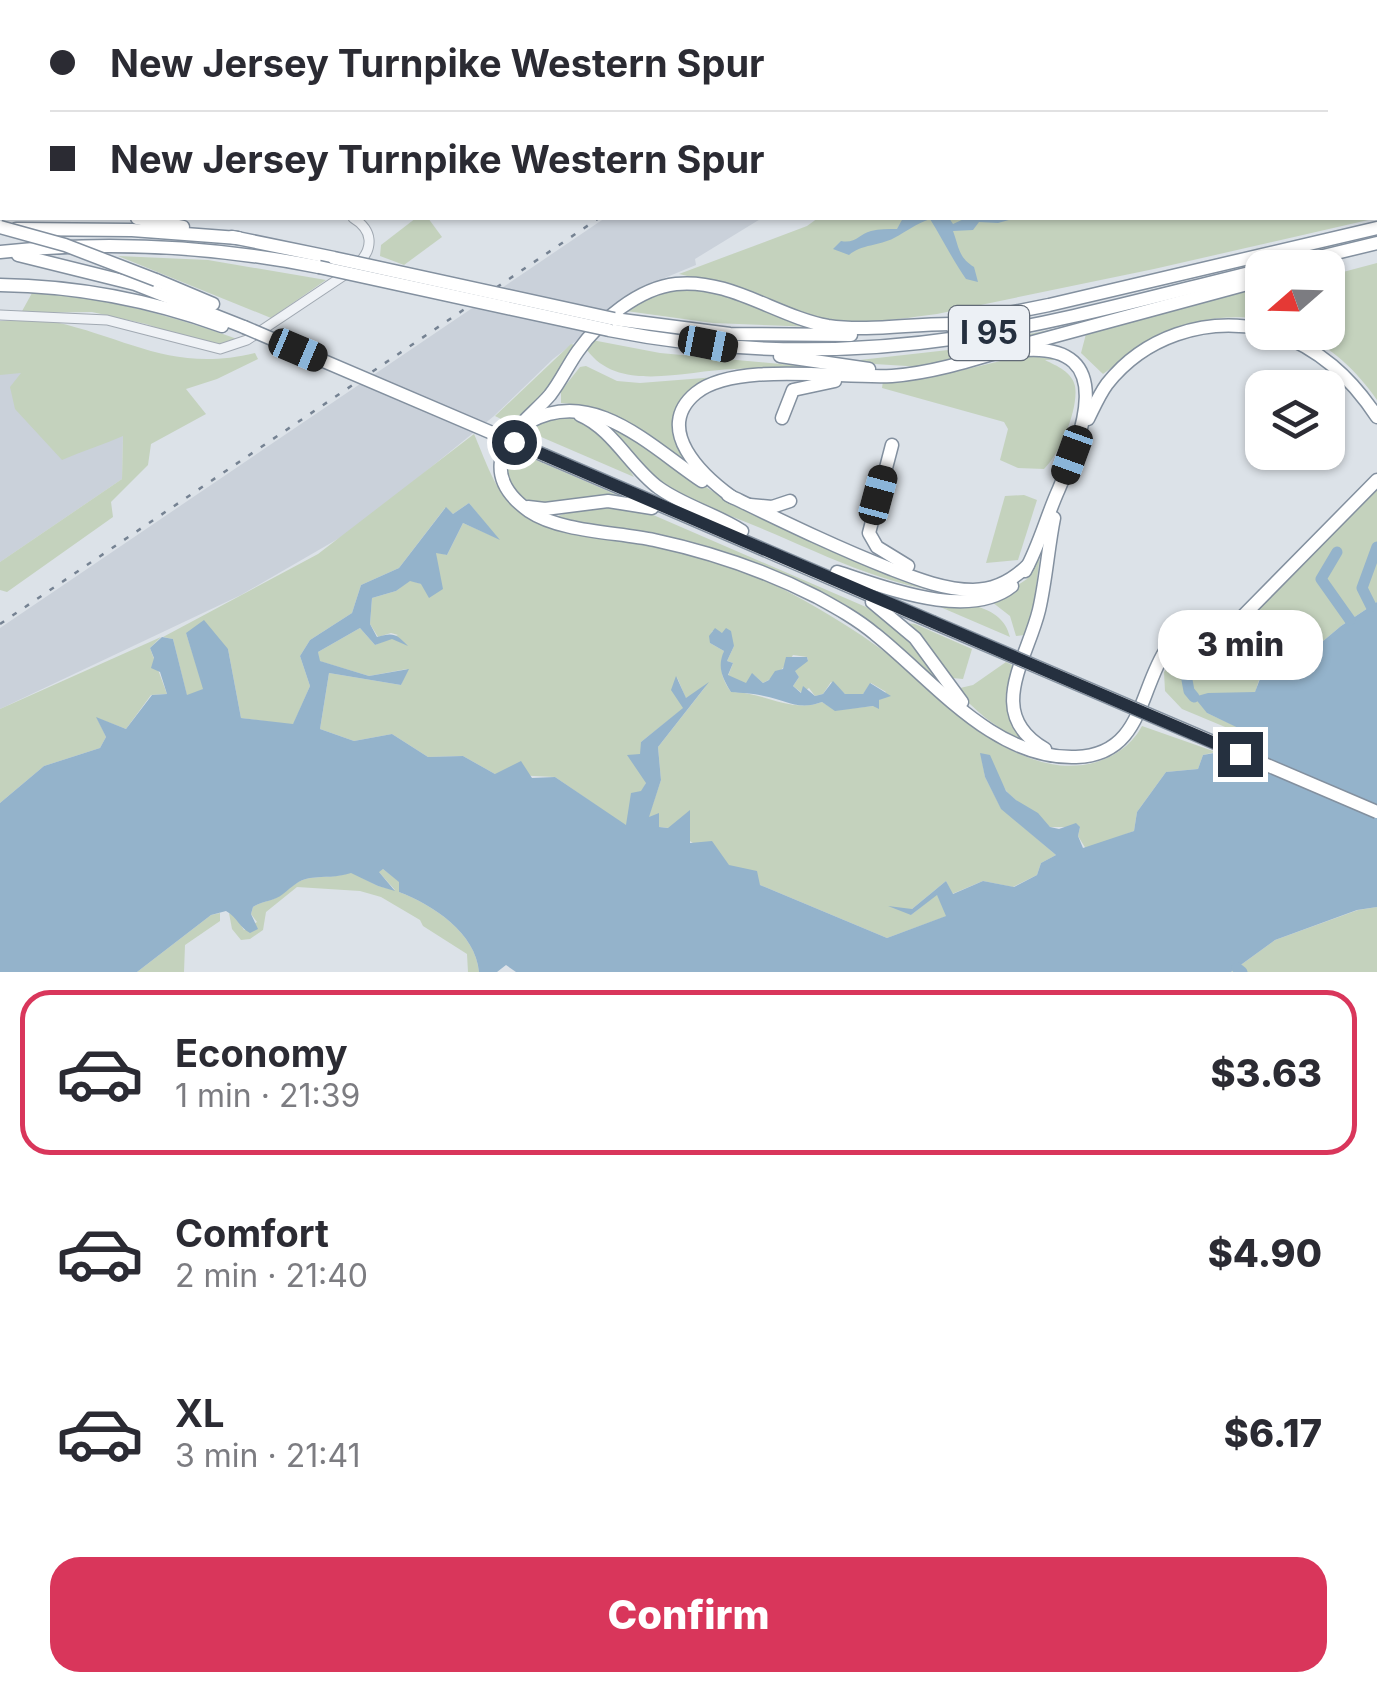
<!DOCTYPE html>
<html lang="en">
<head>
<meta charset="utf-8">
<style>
  body { margin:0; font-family:Inter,sans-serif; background:#f2f2f3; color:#2b2b33; height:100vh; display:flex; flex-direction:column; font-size:38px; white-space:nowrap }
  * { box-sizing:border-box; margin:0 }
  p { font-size:32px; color:#7c7c81 }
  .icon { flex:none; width:55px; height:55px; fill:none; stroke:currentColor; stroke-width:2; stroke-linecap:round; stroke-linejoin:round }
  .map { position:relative; height:972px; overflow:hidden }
  .side { display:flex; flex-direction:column; background:#fff; flex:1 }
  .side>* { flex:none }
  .guide { position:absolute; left:0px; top:0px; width:1378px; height:220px; box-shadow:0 2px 8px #0004; display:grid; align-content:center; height:220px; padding:0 50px; background:#fff }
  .needle { width:65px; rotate:250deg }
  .tools { position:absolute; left:1245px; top:250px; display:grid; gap:20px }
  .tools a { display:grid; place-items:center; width:100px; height:100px; border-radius:20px; background:#fff; box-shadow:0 2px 8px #0004; font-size:50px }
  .end { position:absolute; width:45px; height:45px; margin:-22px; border:12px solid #25303f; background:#fff; box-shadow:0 0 0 5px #fff }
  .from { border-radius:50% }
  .bubble { position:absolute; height:70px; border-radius:30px; background:#fff; box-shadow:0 2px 8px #0004; font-size:32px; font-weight:800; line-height:70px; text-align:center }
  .car { position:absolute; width:30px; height:60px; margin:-30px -15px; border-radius:12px; box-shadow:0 0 8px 2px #0007; background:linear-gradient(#222 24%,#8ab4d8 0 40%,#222 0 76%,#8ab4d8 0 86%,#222 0) }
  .guide b { display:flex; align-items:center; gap:35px; height:95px; font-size:38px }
  .guide b+b { border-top:2px solid #e1e1e2 }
  .guide i { width:25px; height:25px; background:#2b2b33 }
  ul { padding:18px 0 0; list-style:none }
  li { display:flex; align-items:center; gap:30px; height:165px; margin:0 20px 15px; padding:0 30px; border:5px solid transparent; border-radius:30px }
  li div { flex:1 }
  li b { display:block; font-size:38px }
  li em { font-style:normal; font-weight:800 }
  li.current { border-color:#d9365b }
  li>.icon { width:90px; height:90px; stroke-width:1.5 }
  .action { display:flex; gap:20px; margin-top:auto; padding:20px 50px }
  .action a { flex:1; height:115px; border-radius:30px; background:#d9365b; color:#fff; font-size:40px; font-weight:800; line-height:115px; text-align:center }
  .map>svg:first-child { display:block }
  .built { fill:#cad1da }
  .green { fill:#c4d2bd; fill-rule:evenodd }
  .water { fill:#94b3cb }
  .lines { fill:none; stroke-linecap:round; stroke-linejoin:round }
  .river { stroke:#94b3cb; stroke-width:11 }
  .minor-casing { stroke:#a1a9b2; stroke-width:11 }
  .highway-casing { stroke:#83909f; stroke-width:15 }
  .minor { stroke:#eff2f6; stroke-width:9 }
  .highway { stroke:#fff; stroke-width:12 }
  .rail { stroke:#758292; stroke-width:2.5; stroke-dasharray:5 10; stroke-linecap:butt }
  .highway-bridge-casing { stroke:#83909f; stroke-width:15; stroke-linecap:butt }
  .highway-bridge { stroke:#fff; stroke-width:12 }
  .route { stroke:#25303f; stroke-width:12 }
  .labels { text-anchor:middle; stroke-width:8; stroke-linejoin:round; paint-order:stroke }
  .shield { fill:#ecf0f5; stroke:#616a76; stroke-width:2.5 }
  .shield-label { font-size:32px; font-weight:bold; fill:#25303f }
</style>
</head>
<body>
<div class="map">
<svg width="1377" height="972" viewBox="0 0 1377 972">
  <rect width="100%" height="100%" fill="#dce2e8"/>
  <!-- built -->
  <g class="built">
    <path d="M605,218H762L695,259L696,265L650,284L553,359L494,416L355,529L241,595L0,709V628Z"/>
    <path d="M0,321L123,435L122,479L0,562Z"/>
  </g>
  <!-- green -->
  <g class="green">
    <path d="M0,0H401L402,2H2V179Z"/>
    <path d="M1075,0H1377V218L1154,269L937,314C899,319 858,326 820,318C772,308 727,284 679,274L807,226L818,218H1375V2H1070Z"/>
    <path d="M416,218H428L442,237L404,265L380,256L381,245Z"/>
    <path d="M118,256L208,260L326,280L271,318Z"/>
    <path d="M1377,263V400C1357,371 1331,346 1298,333L1328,332V276Z"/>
    <path d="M1262,285V319C1196,310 1154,335 1103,374L1081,353L1086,334Z"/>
    <path d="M681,287L709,290L815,327L713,323L626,311L638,301Z"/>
    <path d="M32,293C103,297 170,315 237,339L224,346L202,343L146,324L92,312L21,313Z"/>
    <path d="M1117,316L923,367L842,362L957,349Z"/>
    <path d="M0,321C18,321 38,319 55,322C130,339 174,373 255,353L258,359L217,379L186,389L206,414L151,444L148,465L111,502L113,517L7,592L0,590V562L122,479L123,436C103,445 82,451 62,460L15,409L10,387L21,373L0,375Z"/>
    <path d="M592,340L660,353L802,366L796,371C776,370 755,368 734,369C687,370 619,394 587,350Z"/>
    <path d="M571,344L575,345L548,389L513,425L495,416Z"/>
    <path d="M1025,355L1058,360H1045C1057,366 1072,372 1075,386C1079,408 1060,454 1044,469L1018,468L1000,460L1008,429L1004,422L882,388L883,381L959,371Z"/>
    <path d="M586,366L617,381L640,383L729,376L705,384L677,429L683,458C643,434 608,405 561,403V391L580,367Z"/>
    <path d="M576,417C601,429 620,454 634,477L525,430L548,418Z"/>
    <path d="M609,423L712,491L766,520L977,595C898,593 830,557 758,527C728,514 693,504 667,486C643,470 625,448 607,426Z"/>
    <path d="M474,434C485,459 496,495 519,512C550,535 598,533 636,540C681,549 731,565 773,584C813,604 853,628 889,655C940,694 985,751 1051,764C1086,771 1125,758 1142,726L1216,752L1203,755L1198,769L1166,772L1137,812L1134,831L1086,849L1078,836L1080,827H1050C1042,821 1010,797 1005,789C998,775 992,766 981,754L985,777L1001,808L1056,855L1041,863L1037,875L1013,887L983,881L952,894L946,881L912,909L911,915L937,894L947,916L887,938L760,885L669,828L659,827L648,818L661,780L658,747L706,686L686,699L677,677L684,708L641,742L646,783L626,826L555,777L495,774L463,756L428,757L392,734L354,741L320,729L329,673L401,685L407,669L369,676L319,661L318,652L360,628L375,645L398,635L391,633L378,637L370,624L372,598L396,591L410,580L421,584L436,552L447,555L463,523L497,538L469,503L453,514L445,508L399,568L361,585L352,613L310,640L300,656L310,686L293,725L241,718L228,649L186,633L204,689L187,696L173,639L163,637L318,554ZM712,631L722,633L734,646L727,661L733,663L728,676L746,684L754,675L763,683C776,677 785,667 793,655L807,657L808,660L794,670L799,677L793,686L802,693L809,688L815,696L823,694L831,682L845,694H863L871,683L886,692L874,706L835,710L822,702C791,714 762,691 731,692C720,676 720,669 724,651L710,643Z"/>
    <path d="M508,448L631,501C597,503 509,521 506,472C505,463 505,457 508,448Z"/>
    <path d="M1377,488V602L1341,626L1277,680L1284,647L1279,615L1255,693H1208L1207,713L1255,735L1261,742L1182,709L1165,691L1164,672L1177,657L1239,627Z"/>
    <path d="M1024,495L1037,500L1018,560L986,563L1005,496Z"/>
    <path d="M600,508H628L651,514L866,607L898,628L949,694L882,637L764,570L553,518L566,513Z"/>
    <path d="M1041,547L1034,604L1025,635L1016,636L1010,616L992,602L1027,579Z"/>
    <path d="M917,597C949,602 1002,600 1010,637Z"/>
    <path d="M906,623L915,624L972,649L963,679L952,678Z"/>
    <path d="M161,637L150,648L167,694L151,695L126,729L97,718L106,737L100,748L44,766L0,803V709Z"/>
    <path d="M1006,662L1014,666C999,702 1005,715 1027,745C999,729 977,714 956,689L973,685Z"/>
    <path d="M383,869L400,882L399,892C433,905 476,933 479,972H468L467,954L423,926L420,920L381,897L360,891L297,887L266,912L263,930L250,939L241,940L232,929L229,913L236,917L244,930L257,922L251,914L253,907C262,901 274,901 282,894C291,887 298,880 310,878C326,876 336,878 351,872L378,886L395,890L378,871Z"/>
    <path d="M1377,907V972H1231L1275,940L1358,910Z"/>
    <path d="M220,913V921L185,945L184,972H137L211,915Z"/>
  </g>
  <!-- water -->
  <g class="water">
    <path d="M903,218H949L953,224L966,218H1016L998,223L979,222L973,230L953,231C959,247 958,257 974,267L978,282L966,279C952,259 942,238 930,219C916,224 907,231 894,238C879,246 862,244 849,255L833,249L841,241C856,244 859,234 871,231C879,229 889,229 897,229Z"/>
    <path d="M469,503L500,540L463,523L447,555L436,553L443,589L429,598L421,584L410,581L396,591L372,598L370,624L377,637C393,632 397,634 408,646L392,639L375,645L360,628L318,652L320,661L369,676L409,669L401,685L329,673L320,729L354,741L392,734L428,757L463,756L495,774L521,761L532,778L555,777L626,825L631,793L641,791L646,783L627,755L640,754L641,742L683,708L671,690L676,676L686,698L709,682L658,747L661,780L649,817L659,813V827L668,828L690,810V843L712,841L729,865L757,871L760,885L887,938L946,916L937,895L911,915L888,906L912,909L946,881L953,894L983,881L1014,887L1037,875L1041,863L1056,855L1001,809L985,777L980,753L990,755L1006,791L1016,800L1038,813L1050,827L1059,829L1076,823L1080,827L1078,836L1083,848L1134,831L1137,812L1166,772L1198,769L1203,755L1259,745L1255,736L1207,713L1194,697L1208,693L1255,692L1263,671L1253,646L1280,614L1284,647L1278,679L1341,626L1377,602V907L1357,910L1275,940L1231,972H516L506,965L497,972H479C476,933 433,905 399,892V882L383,869L379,872L395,891L378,886L351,873C336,878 326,876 310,878C298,880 292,887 283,894C275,901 262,901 253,907L251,914L258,929L250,933C240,928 237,917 226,911L211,915L137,972H0V803L44,766L100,748L106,737L96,717L126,729L152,695L167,694L160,672L151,668L154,658L150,648L162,637L173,639L187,695L203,689L186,633L204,620L228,649L241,718L293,724L310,686L300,656L310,640L352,613L361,585L399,568L446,507L453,514Z"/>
    <path d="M715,628L722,633L726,628L731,631L734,646L727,661L733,663L728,675L746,683L752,673L763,683L769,680L775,671L783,669L786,657H807L808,661L795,671L799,677L793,686L801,693L803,686L815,696L823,694L833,681L845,694H863L870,683L891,696L879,700V709L873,706L835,711L822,702C798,711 786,700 764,696C752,693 742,693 731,692C722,677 717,667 724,651L710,643L709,636Z"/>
  </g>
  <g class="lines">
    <!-- river -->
    <g class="river">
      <path d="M113,2H118"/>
      <path d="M0,27L2,30"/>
      <path d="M1337,552L1321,579L1350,620"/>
      <path d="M1371,606L1362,588L1377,547"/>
      <path d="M1194,697L1189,691L1185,669L1189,665L1214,656"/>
      <path d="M1237,968L1242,972"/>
    </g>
    <defs>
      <g id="minor">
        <path d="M0,153L2,154"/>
        <path d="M353,218C373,230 374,248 358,264"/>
        <path d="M0,315L107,320L220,349L247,340L346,274"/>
      </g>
      <g id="highway">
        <path d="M0,191L2,192"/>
        <path d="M137,218L183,227"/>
        <path d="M16,229L132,230L238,238"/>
        <path d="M232,237L334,258"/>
        <path d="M0,252C107,240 213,246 319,267"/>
        <path d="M18,255L135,284L244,327"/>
        <path d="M1274,268L1377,243"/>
        <path d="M156,280L213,304"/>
        <path d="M0,285C77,286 150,300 222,326"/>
        <path d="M614,319L730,334L851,335"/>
        <path d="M956,324C914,323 870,332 828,326C778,317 729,278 676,284C639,288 599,321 578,351C568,365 561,381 550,395C533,415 504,433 501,461C498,482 512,499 529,511C560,532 617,532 654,540C710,552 766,571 817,597C837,608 857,619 875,634C933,680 994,760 1076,757C1143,755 1139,689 1167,648C1175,636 1191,629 1203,621"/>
        <path d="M950,325L1049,305L1377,228"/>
        <path d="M609,330C724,353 842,355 958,338C1060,323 1162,294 1262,270"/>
        <path d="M1274,332C1319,349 1350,376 1377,417"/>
        <path d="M780,356L869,369"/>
        <path d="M580,415C613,429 631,468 659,488C684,506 716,514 742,531"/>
        <path d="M782,418L793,390L835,381"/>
        <path d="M1088,419C1094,407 1099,395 1107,384C1144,337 1204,317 1262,329"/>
        <path d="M529,422C593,386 651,447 702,481"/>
        <path d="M892,445L869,533L877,547L908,566"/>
        <path d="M546,456L932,622"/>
        <path d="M728,495C782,521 835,547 891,569C917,579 945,590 973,590C995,590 1013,580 1028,565"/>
        <path d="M732,497C703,476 652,429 696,393C736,361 842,379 892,376C941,372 987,355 1033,342C1110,321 1186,300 1262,280"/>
        <path d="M750,505L772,507L790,501"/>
        <path d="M528,507L545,509L608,501L652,508"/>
        <path d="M1025,571C1039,546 1046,518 1058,491C1079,441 1122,344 1025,350"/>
        <path d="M837,572C885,587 968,621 1012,586"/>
        <path d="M872,602L915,638L962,702"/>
        <path d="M1179,647L1238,621L1377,480"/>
        <path d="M1045,749C984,714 1027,660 1039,610C1046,580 1048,548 1054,518"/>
      </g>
    </defs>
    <!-- minor casing -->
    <use href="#minor" class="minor-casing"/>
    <!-- highway casing -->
    <use href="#highway" class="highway-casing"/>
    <!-- minor -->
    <use href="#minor" class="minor"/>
    <!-- highway -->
    <use href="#highway" class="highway"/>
    <!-- rail -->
    <g class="rail">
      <path d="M909,2L913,0"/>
      <path d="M0,624L599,218"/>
    </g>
    <defs>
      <g id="highway-bridge">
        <path d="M0,227L65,245L156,280"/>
        <path d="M334,258L614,319"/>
        <path d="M319,267L609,330"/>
        <path d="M244,327L546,456"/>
        <path d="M932,622L1377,812"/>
      </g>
    </defs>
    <!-- highway-bridge casing -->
    <use href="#highway-bridge" class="highway-bridge-casing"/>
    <!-- highway-bridge -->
    <use href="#highway-bridge" class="highway-bridge"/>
  </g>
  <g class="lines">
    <!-- route -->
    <path class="route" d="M514,442L1240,754"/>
  </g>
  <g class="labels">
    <!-- shield labels -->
    <rect class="shield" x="949" y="306" width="80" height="54" rx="8"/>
    <g class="shield-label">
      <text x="989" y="344">I 95</text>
    </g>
  </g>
</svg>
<div class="tools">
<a><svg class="needle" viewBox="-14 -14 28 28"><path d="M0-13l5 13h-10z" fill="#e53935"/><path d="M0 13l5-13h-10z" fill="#7c7c81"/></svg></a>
<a><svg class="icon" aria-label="layers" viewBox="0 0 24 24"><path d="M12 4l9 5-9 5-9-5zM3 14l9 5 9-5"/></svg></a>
</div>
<i class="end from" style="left:514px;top:442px"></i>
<i class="end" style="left:1240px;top:754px"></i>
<div class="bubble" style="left:1158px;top:610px;width:165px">3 min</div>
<i class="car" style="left:708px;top:344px;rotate:101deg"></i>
<i class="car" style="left:298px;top:350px;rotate:113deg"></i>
<i class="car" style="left:1072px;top:455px;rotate:200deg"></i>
<i class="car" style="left:878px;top:495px;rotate:15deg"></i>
<div class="guide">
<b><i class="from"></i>New Jersey Turnpike Western Spur</b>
<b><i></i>New Jersey Turnpike Western Spur</b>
</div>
</div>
<section class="side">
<ul>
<li class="current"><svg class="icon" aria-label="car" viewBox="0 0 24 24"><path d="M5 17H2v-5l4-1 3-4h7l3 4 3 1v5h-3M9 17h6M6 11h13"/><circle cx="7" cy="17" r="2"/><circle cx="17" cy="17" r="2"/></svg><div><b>Economy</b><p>1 min · 21:39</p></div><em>$3.63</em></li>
<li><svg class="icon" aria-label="car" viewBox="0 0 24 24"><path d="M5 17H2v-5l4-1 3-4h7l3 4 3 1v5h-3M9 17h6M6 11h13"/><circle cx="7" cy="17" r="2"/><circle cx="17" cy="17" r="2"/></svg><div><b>Comfort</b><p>2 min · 21:40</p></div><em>$4.90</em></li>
<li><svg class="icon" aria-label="car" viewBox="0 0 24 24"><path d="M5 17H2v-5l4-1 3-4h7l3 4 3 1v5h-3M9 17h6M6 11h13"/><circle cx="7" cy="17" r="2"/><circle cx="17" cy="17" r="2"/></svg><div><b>XL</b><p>3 min · 21:41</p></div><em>$6.17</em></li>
</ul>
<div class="action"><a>Confirm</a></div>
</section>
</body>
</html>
